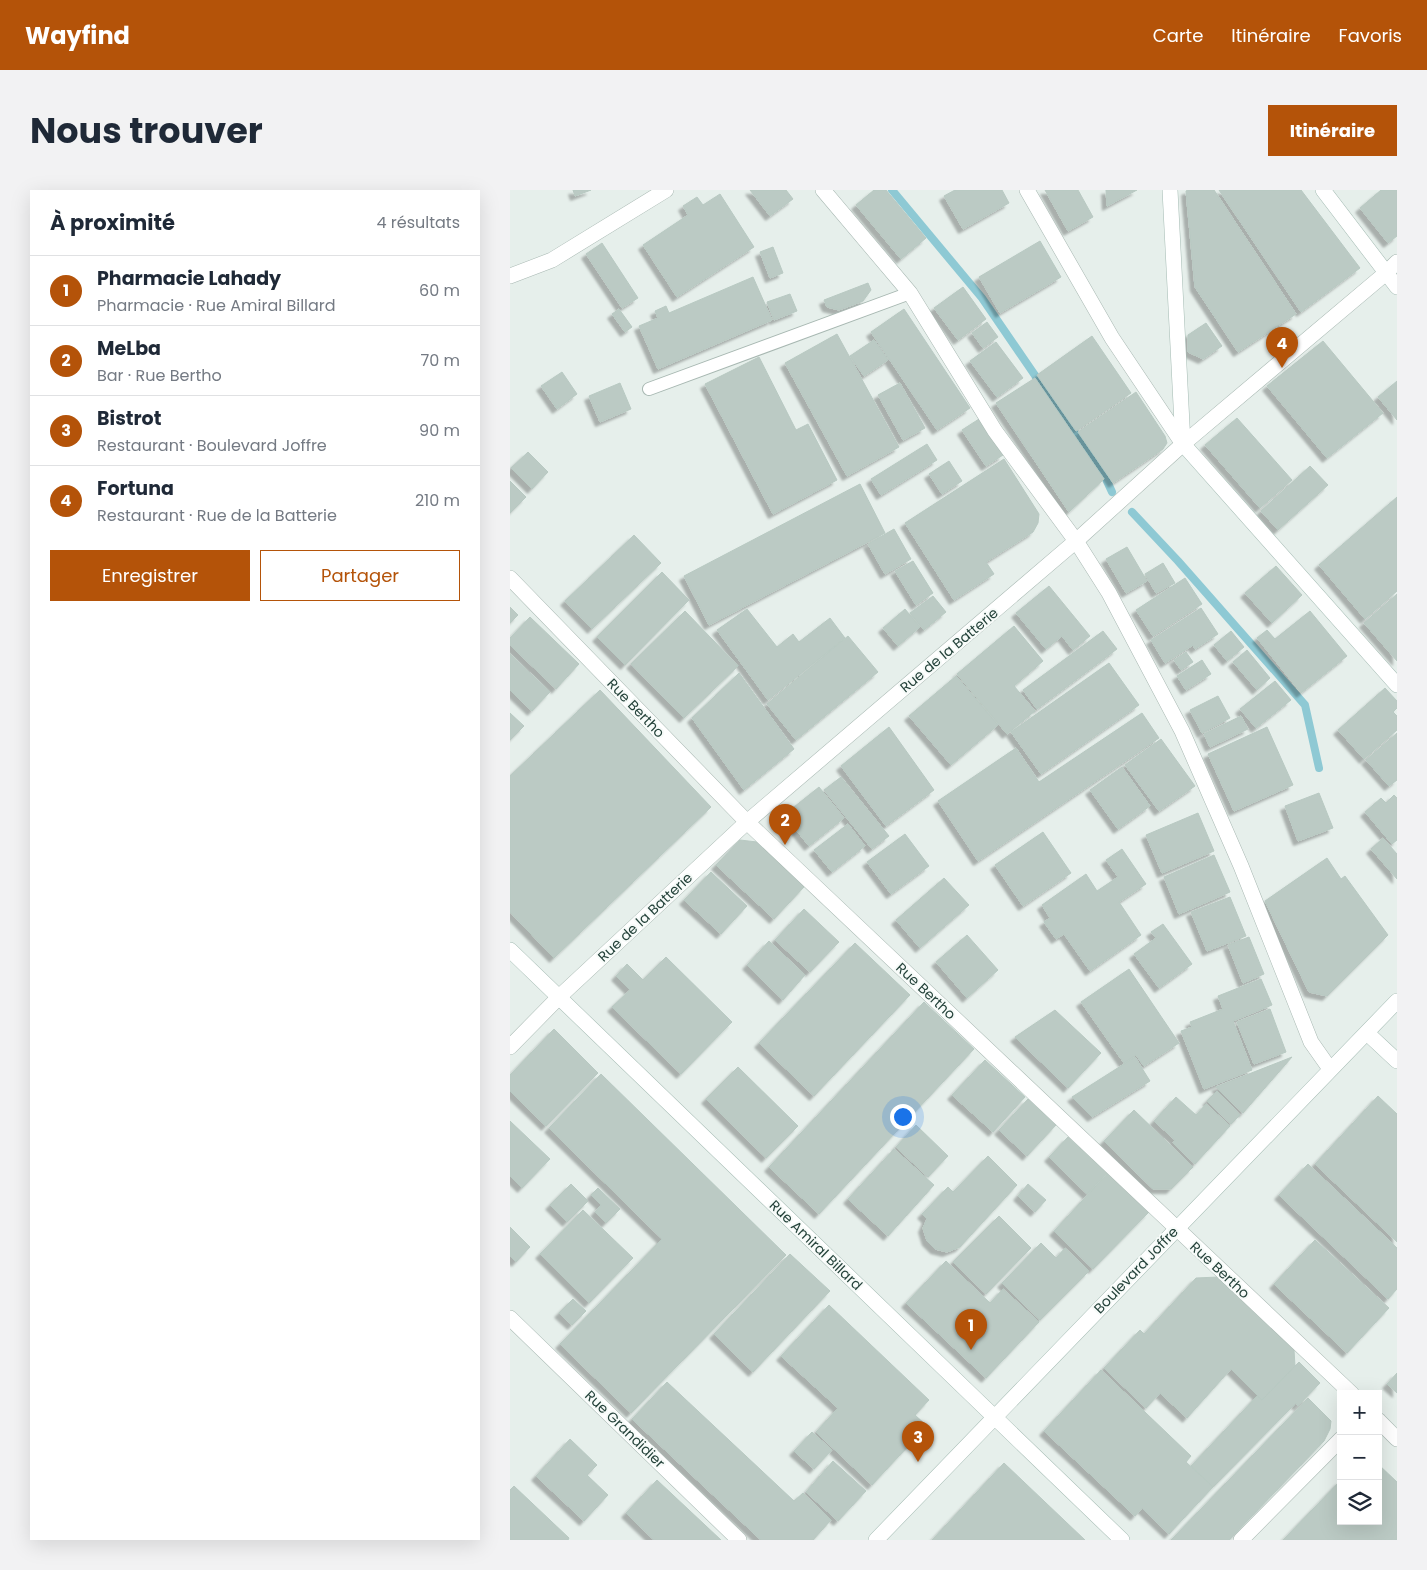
<!DOCTYPE html>
<html lang="fr">
<head>
<meta charset="utf-8">
<style>
	:root { --surface:#fff; --page:#f2f2f3; --text:#1f2937; --muted:#747a83; --line:#e0e1e3; --accent:#b45309 }
	body { margin:0; font-family:Poppins,sans-serif; background:var(--page); color:var(--text) }
	.controls { position:absolute; right:15px; bottom:15px; display:grid; overflow:hidden; border-radius:0px; box-shadow:0 5px 20px #0002 }
	.controls button { width:45px; height:45px; display:grid; place-items:center; padding:0; border:0; border-bottom:1px solid var(--line); background:var(--surface); color:var(--text); font:25px sans-serif }
	.you { position:absolute; left:392px; top:926px; width:18px; height:18px; margin:-12px; border:4px solid #fff; border-radius:50%; background:#1a73e8; box-shadow:0 0 0 8px #1a73e833 }
	.badge { display:grid; place-items:center; width:32px; height:32px; border-radius:50%; background:var(--accent); color:#fff; font-size:16px; font-weight:700 }
	.pin { position:absolute; translate:-50% -41px; filter:drop-shadow(0 1px 2px #0008) }
	.pin::after { content:''; position:absolute; top:26px; width:18px; height:15px; background:inherit; clip-path:polygon(0 0,100% 0,50% 100%) }
	.list { margin:0; padding:0; list-style:none }
	h2 { display:flex; justify-content:space-between; align-items:center; height:65px; margin:0; padding:0 20px; font-size:21px }
	h2 small { font-size:16px; font-weight:400; color:var(--muted) }
	.list li { display:grid; grid-template-columns:32px 1fr auto; gap:15px; align-items:center; box-sizing:border-box; height:70px; padding:0 20px; border-top:1px solid var(--line) }
	.list b { display:block; font-size:19px; white-space:nowrap }
	.list p { margin:0; font-size:16px; white-space:nowrap; color:var(--muted) }
	.list em { font-size:16px; font-style:normal; color:var(--muted) }
	.actions { display:flex; gap:10px; padding:15px 20px }
	.actions a { flex:1; padding:11px 0; border:1px solid var(--accent); border-radius:0px; text-align:center; font-size:18px; color:var(--accent) }
	.actions .main { background:var(--accent); color:#fff }
	.icon { flex:none; width:28px; height:28px; fill:none; stroke:currentColor; stroke-width:2; stroke-linecap:round; stroke-linejoin:round }
	.map { position:relative; flex:none; width:887px; height:1350px; overflow:hidden; border-radius:0px }
	header { display:flex; align-items:center; gap:30px; box-sizing:border-box; height:70px; padding:0 25px; background:var(--accent); color:#fff }
	header strong { font-size:24px }
	nav { display:flex; gap:28px; margin-inline-start:auto; font-size:18px }
	.intro { display:flex; align-items:center; justify-content:space-between; box-sizing:border-box; height:120px; padding:0 30px }
	h1 { margin:0; font-size:35px }
	.button { padding:12px 22px; border-radius:0px; background:var(--accent); color:#fff; font-size:18px; font-weight:700 }
	main { display:flex; gap:30px; padding:0 30px }
	aside { flex:1; background:var(--surface); border-radius:0px; box-shadow:0 5px 20px #0002 }
	.map>svg:first-child { display:block }
	.lines { fill:none; stroke-linecap:round; stroke-linejoin:round }
	.stream { stroke:#8ec9d4; stroke-width:8 }
	.building { fill:#bbcac4; stroke:#b8c9c2; filter:url(#shadow) }
	.lane-casing { stroke:#a8b8b2; stroke-width:14 }
	.street-casing { stroke:#a8b8b2; stroke-width:16 }
	.secondary-casing { stroke:#a4bbb3; stroke-width:16 }
	.lane { stroke:#fff; stroke-width:12 }
	.street { stroke:#fff; stroke-width:15 }
	.secondary { stroke:#fff; stroke-width:15 }
	.labels { text-anchor:middle; dominant-baseline:central; stroke-width:4; stroke-linejoin:round; paint-order:stroke }
	.street-label { font-size:14px; fill:#24423a; stroke:#f7fbf9 }
</style>
</head>
<body>
<header>
<strong>Wayfind</strong>
<nav><a>Carte</a><a>Itinéraire</a><a>Favoris</a></nav>
</header>
<div class="intro"><h1>Nous trouver</h1><a class="button">Itinéraire</a></div>
<main>
<aside>
<h2>À proximité<small>4 résultats</small></h2>
<ul class="list">
<li><span class="badge">1</span><div><b>Pharmacie Lahady</b><p>Pharmacie · Rue Amiral Billard</p></div><em>60 m</em></li>
<li><span class="badge">2</span><div><b>MeLba</b><p>Bar · Rue Bertho</p></div><em>70 m</em></li>
<li><span class="badge">3</span><div><b>Bistrot</b><p>Restaurant · Boulevard Joffre</p></div><em>90 m</em></li>
<li><span class="badge">4</span><div><b>Fortuna</b><p>Restaurant · Rue de la Batterie</p></div><em>210 m</em></li>
</ul>
<div class="actions"><a class="main">Enregistrer</a><a>Partager</a></div>
</aside>
<div class="map">
<svg width="887" height="1350" viewBox="0 0 887 1350">
	<defs>
		<filter id="shadow"><feDropShadow dx="-4.5" dy="4.5" stdDeviation="1" flood-color="#0004"/></filter>
	</defs>
	<rect width="100%" height="100%" fill="#e6efeb"/>
	<g class="lines">
		<g class="stream">
			<path d="M382,0L472,108L596,289L602,302"/>
			<path d="M622,322L668,371L795,515L809,578"/>
		</g>
	</g>
	<g class="building">
		<path d="M63,0H81L65,6Z"/>
		<path d="M240,0H276L283,9L260,26Z"/>
		<path d="M364,0H376L416,48L391,69L346,15Z"/>
		<path d="M445,0H492L499,13L453,39L434,6Z"/>
		<path d="M535,0H568L583,27L558,41Z"/>
		<path d="M596,0H627L597,16Z"/>
		<path d="M678,0H704L786,124L728,162L685,97L676,1Z"/>
		<path d="M709,0H791L850,78L791,122Z"/>
		<path d="M871,0H887V46L878,53L850,18Z"/>
		<path d="M210,4L244,57L167,107L133,55L178,25L173,16L187,7L193,15Z"/>
		<path d="M530,51L551,87L490,123L469,87Z"/>
		<path d="M92,53L128,108L112,118L76,64Z"/>
		<path d="M263,57L273,83L260,88L250,62Z"/>
		<path d="M243,87L262,130L148,179L129,136L148,128L145,121L156,116L159,123Z"/>
		<path d="M358,93L361,100L353,111L329,120L317,117L314,110Z"/>
		<path d="M453,97L476,129L448,150L424,118Z"/>
		<path d="M280,104L287,121L264,130L257,112Z"/>
		<path d="M109,119L122,137L115,142L102,124Z"/>
		<path d="M394,119L460,218L427,240L361,142Z"/>
		<path d="M477,132L488,147L473,158L462,143Z"/>
		<path d="M696,133L712,156L693,169L678,162V145Z"/>
		<path d="M327,144L389,257L337,286L275,173Z"/>
		<path d="M582,146L621,203L566,241L527,185Z"/>
		<path d="M364,150L378,170L354,186L340,166Z"/>
		<path d="M813,151L873,223L817,268L757,196Z"/>
		<path d="M486,152L513,188L487,207L460,171Z"/>
		<path d="M249,167L286,240L298,234L327,290L263,324L195,194Z"/>
		<path d="M52,182L67,204L47,219L31,196Z"/>
		<path d="M525,188L594,289L559,322L486,213Z"/>
		<path d="M887,191V230L868,207Z"/>
		<path d="M110,193L121,219L90,232L79,206Z"/>
		<path d="M390,193L415,238L393,250L368,205Z"/>
		<path d="M626,202L655,246L657,253L653,259L603,293L568,242Z"/>
		<path d="M727,228L782,290L750,318L695,255Z"/>
		<path d="M469,229L493,265L476,276L452,240Z"/>
		<path d="M417,254L427,270L371,305L361,289Z"/>
		<path d="M18,262L38,282L22,299L1,278Z"/>
		<path d="M494,269L529,324L528,333L523,342L476,372L484,384L444,410L395,333Z"/>
		<path d="M439,271L452,291L432,304L419,284Z"/>
		<path d="M800,276L818,295L768,340L751,321Z"/>
		<path d="M0,291L16,307L0,323Z"/>
		<path d="M350,294L375,343L199,435L174,386Z"/>
		<path d="M887,307V401L855,429L809,375Z"/>
		<path d="M384,339L401,369L375,384L358,354Z"/>
		<path d="M124,345L151,373L82,439L55,411Z"/>
		<path d="M617,357L637,391L616,403L596,369Z"/>
		<path d="M403,371L423,403L406,415L385,381Z"/>
		<path d="M653,373L665,393L646,403L635,384Z"/>
		<path d="M766,376L792,405L762,433L735,403Z"/>
		<path d="M152,382L179,410L115,475L87,447Z"/>
		<path d="M675,388L692,414L643,446L626,420Z"/>
		<path d="M539,396L580,446L563,460L552,446L536,459L506,423Z"/>
		<path d="M887,404V471L854,433Z"/>
		<path d="M423,406L436,422L414,440L400,423Z"/>
		<path d="M0,417L8,425L0,433Z"/>
		<path d="M691,418L708,444L685,459L683,455L655,473L641,450Z"/>
		<path d="M237,419L267,457L283,444L289,452L320,428L335,448L258,510L207,440Z"/>
		<path d="M395,419L410,437L388,456L373,438Z"/>
		<path d="M175,421L228,476L174,528L121,474Z"/>
		<path d="M800,421L837,466L791,503L747,448L757,440L765,449Z"/>
		<path d="M20,427L69,474L46,499L0,455V448Z"/>
		<path d="M504,436L533,471L504,496L525,521L497,544L447,484Z"/>
		<path d="M593,441L607,459L527,519L513,500Z"/>
		<path d="M721,441L734,457L717,471L704,455Z"/>
		<path d="M338,446L368,482L286,550L257,514Z"/>
		<path d="M737,460L760,488L747,500L723,472Z"/>
		<path d="M676,462L683,472L671,480L664,470Z"/>
		<path d="M0,464L40,502L22,521L0,500Z"/>
		<path d="M692,470L701,484L676,500L667,486Z"/>
		<path d="M599,473L629,515L531,584L501,542Z"/>
		<path d="M229,483L284,559L234,600L182,528Z"/>
		<path d="M446,486L488,535L441,575L399,526Z"/>
		<path d="M765,491L781,510L746,538L730,519Z"/>
		<path d="M875,498L887,511V518L883,522L887,526V540L854,569L828,540Z"/>
		<path d="M90,500L201,617L44,768L0,722V586Z"/>
		<path d="M708,506L720,528L692,543L680,520Z"/>
		<path d="M0,523L14,536L0,550Z"/>
		<path d="M632,523L649,548L468,671L428,611L506,558L529,592Z"/>
		<path d="M731,526L738,539L700,557L694,544Z"/>
		<path d="M379,537L424,600L376,636L331,576Z"/>
		<path d="M757,537L783,595L724,621L698,564Z"/>
		<path d="M887,543V590L879,596L856,570Z"/>
		<path d="M651,549L685,596L649,621L615,575Z"/>
		<path d="M612,577L640,616L608,639L580,600Z"/>
		<path d="M331,587L379,646L362,659L314,600Z"/>
		<path d="M309,597L334,628L299,656L274,625Z"/>
		<path d="M809,603L823,638L788,651L775,616Z"/>
		<path d="M884,605L887,608V650L882,654L855,622L871,608L876,613Z"/>
		<path d="M688,623L704,661L652,683L636,645Z"/>
		<path d="M338,634L355,656L322,682L304,660Z"/>
		<path d="M533,642L561,683L513,716L485,675Z"/>
		<path d="M395,644L419,676L381,704L357,672Z"/>
		<path d="M873,648L887,664V689L861,659Z"/>
		<path d="M230,650L247,652L294,697L264,729L206,675Z"/>
		<path d="M612,659L636,694L609,712L631,745L580,781L554,744L546,749L534,732L540,728L532,715L576,684L587,701L608,687L596,670Z"/>
		<path d="M704,665L720,702L669,724L654,687Z"/>
		<path d="M817,668L831,689L835,686L878,745L817,806L799,802L755,711Z"/>
		<path d="M201,682L237,716L211,744L174,710Z"/>
		<path d="M434,688L459,715L410,758L386,730Z"/>
		<path d="M720,707L736,746L697,761L681,722Z"/>
		<path d="M294,719L329,752L300,782L265,750Z"/>
		<path d="M653,734L682,774L649,798L624,764L646,748L641,742Z"/>
		<path d="M457,745L488,780L457,808L426,772Z"/>
		<path d="M739,747L754,784L733,793L718,755Z"/>
		<path d="M259,751L295,785L273,810L237,775Z"/>
		<path d="M345,753L400,805L304,906L249,853Z"/>
		<path d="M156,767L222,832L171,884L102,817L120,800L106,786L117,774L133,790Z"/>
		<path d="M619,779L669,853L634,876L626,865L614,873L571,812Z"/>
		<path d="M751,789L762,815L723,831L742,880L694,899L671,841L682,837L680,832L713,819L708,806Z"/>
		<path d="M414,812L464,859L309,1024L259,977Z"/>
		<path d="M760,819L776,862L744,874L727,832Z"/>
		<path d="M545,820L591,863L558,898L505,847Z"/>
		<path d="M44,839L88,883L36,936L0,901V885Z"/>
		<path d="M625,867L640,891L582,927L562,907Z"/>
		<path d="M782,867L733,923L706,897Z"/>
		<path d="M475,870L515,907L483,942L442,905Z"/>
		<path d="M228,877L288,936L256,968L196,909Z"/>
		<path d="M91,884L276,1065L121,1223L50,1154L152,1049L39,938Z"/>
		<path d="M707,901L730,925L721,934L697,911Z"/>
		<path d="M868,906L887,924V1052L805,974Z"/>
		<path d="M666,907L686,925L696,914L720,936L685,974L663,953L665,950L644,931Z"/>
		<path d="M518,909L546,935L517,966L489,940Z"/>
		<path d="M624,920L683,977L661,999H643L594,951Z"/>
		<path d="M0,931L40,969L12,998L0,986Z"/>
		<path d="M406,935L438,966L418,987L386,957Z"/>
		<path d="M558,947L597,983L577,1004L539,967Z"/>
		<path d="M384,959L424,995L378,1046L338,1009Z"/>
		<path d="M478,966L507,995L450,1057L437,1062L425,1059L417,1051L413,1038L417,1029L412,1024L438,997L443,1002Z"/>
		<path d="M798,974L887,1058V1099L878,1109L769,1005Z"/>
		<path d="M598,983L639,1022L583,1079L544,1041Z"/>
		<path d="M61,994L78,1011L57,1032L40,1015Z"/>
		<path d="M518,994L536,1010L525,1022L508,1006Z"/>
		<path d="M88,998L110,1019L96,1033L85,1022L91,1015L81,1005Z"/>
		<path d="M73,1020L123,1068L79,1113L30,1064Z"/>
		<path d="M489,1026L521,1058L476,1104L443,1072Z"/>
		<path d="M0,1037L20,1057L6,1072L0,1066Z"/>
		<path d="M805,1050L879,1118L837,1163L764,1094Z"/>
		<path d="M531,1053L546,1068L555,1058L579,1081L530,1130L492,1093Z"/>
		<path d="M280,1064L320,1101L243,1182L204,1144Z"/>
		<path d="M436,1071L480,1113L493,1099L529,1132L476,1188L396,1113Z"/>
		<path d="M708,1087L784,1160L785,1176L752,1210L721,1179L677,1228L650,1203L636,1218L594,1178L630,1140L634,1144L686,1088Z"/>
		<path d="M63,1109L76,1121L62,1135L49,1123Z"/>
		<path d="M319,1115L419,1210L405,1225L417,1236L362,1295L306,1242L328,1218L271,1166Z"/>
		<path d="M789,1172L810,1193L788,1216L786,1213L703,1297L681,1276L747,1206L752,1210Z"/>
		<path d="M591,1180L681,1266L676,1272L703,1297L659,1344L632,1318L625,1326L534,1241Z"/>
		<path d="M887,1183V1203L877,1194Z"/>
		<path d="M157,1192L284,1311L293,1303L321,1330L303,1350H251L122,1229Z"/>
		<path d="M798,1208L821,1231L820,1239L814,1251L719,1350H661Z"/>
		<path d="M302,1242L322,1260L304,1279L284,1261Z"/>
		<path d="M60,1249L87,1275L77,1285L98,1305L74,1331L26,1286Z"/>
		<path d="M323,1271L356,1301L328,1331L296,1302Z"/>
		<path d="M494,1273L575,1350H422Z"/>
		<path d="M868,1274L887,1292V1350H773L831,1290V1331H868Z"/>
		<path d="M147,1290L211,1350H144L116,1323Z"/>
		<path d="M4,1296L59,1348L58,1350H0V1300Z"/>
	</g>
	<g class="lines">
		<defs>
			<path id="lane" d="M139,199L400,103"/>
			<g id="street">
				<path d="M313,0L400,103L485,241L566,351L599,403L672,541L731,676L801,852L820,879"/>
				<path d="M517,0L602,148L673,254"/>
				<path d="M0,86L42,70L156,0"/>
				<path d="M0,388L237,632L842,1204"/>
				<path d="M0,857L49,807L237,632L566,351L673,254L876,83L887,72"/>
				<path d="M0,1128L229,1350"/>
				<path d="M868,1230L887,1249"/>
				<path d="M731,1350L831,1249"/>
			</g>
			<g id="secondary">
				<path d="M660,0L673,254L887,495"/>
				<path d="M813,0L887,97"/>
				<path d="M0,760L612,1350"/>
				<path d="M857,843L887,871"/>
				<path d="M366,1350L887,811"/>
			</g>
		</defs>
		<use href="#lane" class="lane-casing"/>
		<use href="#street" class="street-casing"/>
		<use href="#secondary" class="secondary-casing"/>
		<use href="#lane" class="lane"/>
		<use href="#street" class="street"/>
		<use href="#secondary" class="secondary"/>
	</g>
	<g class="labels">
		<g class="street-label">
			<text transform="translate(439 460) rotate(-40)">Rue de la Batterie</text>
			<text transform="translate(126 518) rotate(46)">Rue Bertho</text>
			<text transform="translate(135 727) rotate(-43)">Rue de la Batterie</text>
			<text transform="translate(416 801) rotate(43)">Rue Bertho</text>
			<text transform="translate(306 1055) rotate(44)">Rue Amiral Billard</text>
			<text transform="translate(626 1080) rotate(-46)">Boulevard Joffre</text>
			<text transform="translate(710 1080) rotate(43)">Rue Bertho</text>
			<text transform="translate(115 1239) rotate(44)">Rue Grandidier</text>
		</g>
	</g>
</svg>
<div class="controls">
<button>+</button>
<button>−</button>
<button><svg class="icon" aria-label="layers" viewBox="0 0 24 24"><path d="M12 4l9 5-9 5-9-5zM3 14l9 5 9-5"/></svg></button>
</div>
<div class="you"></div>
<div class="pin badge" style="left:461px;top:1160px">1</div>
<div class="pin badge" style="left:275px;top:655px">2</div>
<div class="pin badge" style="left:408px;top:1272px">3</div>
<div class="pin badge" style="left:772px;top:178px">4</div>
</div>
</main>
</body>
</html>
